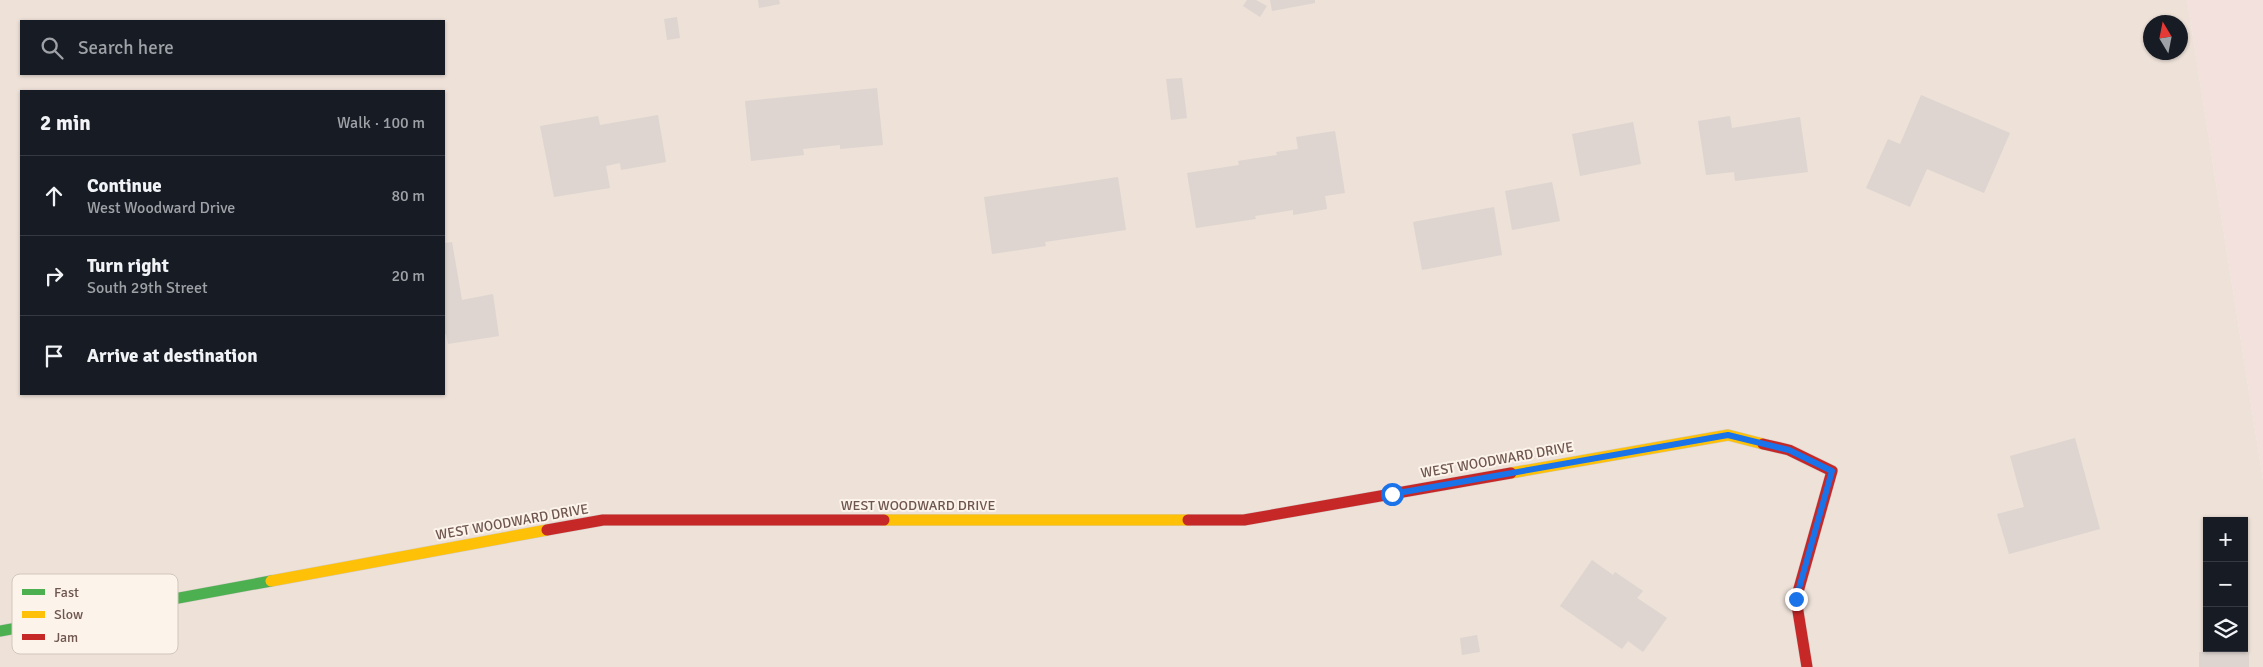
<!DOCTYPE html>
<html lang="en">
<head>
<meta charset="utf-8">
<style>
	:root { --surface:#171b24; --page:#20242c; --text:#f1f3f6; --muted:#9ea1a6; --line:#363941 }
	body { margin:0; font-family:Signika,sans-serif; background:var(--page); color:var(--text) }
	.controls { position:absolute; right:15px; bottom:15px; display:grid; overflow:hidden; border-radius:0px; box-shadow:0 1px 4px #0004 }
	.controls button { width:45px; height:45px; display:grid; place-items:center; padding:0; border:0; border-bottom:1px solid var(--line); background:var(--surface); color:var(--text); font:25px sans-serif }
	.compass { position:absolute; left:2143px; top:15px; width:45px; height:45px; border-radius:50%; background:var(--surface); box-shadow:0 1px 4px #0004; rotate:350deg }
	.stop { position:absolute; width:15px; height:15px; margin:-11px; border:4px solid #1a73e8; border-radius:50%; background:#fff }
	.stop.end { background:#1a73e8; border-color:#fff; box-shadow:0 1px 5px #0008 }
	.list { margin:0; padding:0; list-style:none }
	h2 { display:flex; justify-content:space-between; align-items:center; height:65px; margin:0; padding:0 20px; font-size:21px }
	h2 small { font-size:16px; font-weight:400; color:var(--muted) }
	.list li { display:grid; grid-template-columns:32px 1fr auto; gap:15px; align-items:center; box-sizing:border-box; height:80px; padding:0 20px; border-top:1px solid var(--line) }
	.list b { display:block; font-size:19px; white-space:nowrap }
	.list p { margin:0; font-size:16px; white-space:nowrap; color:var(--muted) }
	.list em { font-size:16px; font-style:normal; color:var(--muted) }
	.icon { flex:none; width:28px; height:28px; fill:none; stroke:currentColor; stroke-width:2; stroke-linecap:round; stroke-linejoin:round }
	.map { position:relative; flex:none; width:2263px; height:667px; overflow:hidden }
	.search { position:absolute; background:var(--surface); box-shadow:0 1px 4px #0004; left:20px; top:20px; width:425px; height:55px; display:flex; align-items:center; gap:12px; box-sizing:border-box; padding:0 18px; border-radius:0px; color:var(--muted); font-size:19px }
	.panel { position:absolute; background:var(--surface); box-shadow:0 1px 4px #0004; left:20px; top:90px; width:425px; height:305px; border-radius:0px }
	.map>svg:first-child { display:block }
	.residential { fill:#ede1d8; fill-rule:evenodd }
	.commercial { fill:#f2e1dc }
	.building { fill:#ded5d0 }
	.lines { fill:none; stroke-linecap:round; stroke-linejoin:round }
	.fast-casing { stroke:#d4ccc6; stroke-width:12 }
	.slow-casing { stroke:#d4ccc6; stroke-width:12 }
	.jam-casing { stroke:#d4ccc6; stroke-width:12 }
	.fast { stroke:#4caf50; stroke-width:11 }
	.slow { stroke:#ffc107; stroke-width:11 }
	.jam { stroke:#c62828; stroke-width:11 }
	.route { stroke:#1a73e8; stroke-width:6 }
	.labels { text-anchor:middle; dominant-baseline:central; stroke-width:4; stroke-linejoin:round; paint-order:stroke }
	.street-label { font-size:14px; fill:#6f564e; stroke:#fcf4eb }
	.key { fill:#fcf4eb; stroke:#d2c5bc; stroke-width:1 }
	.key-label { font-size:14px; fill:#6f564e }
</style>
</head>
<body>
<div class="map">
<svg width="2263" height="667" viewBox="0 0 2263 667">
	<rect width="100%" height="100%" fill="#f5efea"/>
	<path class="residential" d="M0,0H2187L2263,480V667H0ZM21,21H444V74H21ZM2150,22H2180V52H2150ZM21,91H444V394H21ZM2207,521H2244V648H2207Z"/>
	<path class="commercial" d="M2187,0H2263V480Z"/>
	<g class="building">
		<path d="M758,0H779L780,4L759,8Z"/>
		<path d="M1247,0H1256L1267,6L1260,17L1243,6Z"/>
		<path d="M1270,0H1315V3L1272,11Z"/>
		<path d="M677,17L680,38L667,40L664,19Z"/>
		<path d="M1182,78L1187,118L1171,120L1166,79Z"/>
		<path d="M877,88L883,145L840,149V145L803,149L804,155L751,161L745,101Z"/>
		<path d="M1921,95L2010,133L1984,193L1927,169L1910,207L1866,188L1888,139L1900,144Z"/>
		<path d="M658,115L666,162L621,170L620,163L606,166L610,188L554,197L540,126L598,116L600,125Z"/>
		<path d="M1730,116L1732,128L1800,117L1808,172L1735,181L1734,172L1706,175L1698,121Z"/>
		<path d="M1633,122L1641,164L1580,176L1572,134Z"/>
		<path d="M1335,131L1345,193L1325,196L1327,209L1293,215V210L1255,216L1256,219L1196,228L1187,173L1239,165L1238,161L1277,155L1276,152L1298,149L1296,137Z"/>
		<path d="M1118,177L1126,230L1045,242L1046,246L992,254L984,197Z"/>
		<path d="M1552,182L1560,221L1512,230L1505,191Z"/>
		<path d="M1494,207L1502,255L1422,270L1413,222Z"/>
		<path d="M452,242L462,300L493,294L499,336L448,344L446,334L444,335V243Z"/>
		<path d="M2075,438L2100,529L2009,554L1997,514L2024,507L2010,456Z"/>
		<path d="M1592,560L1613,575L1615,572L1643,591L1637,598L1667,618L1643,652L1628,641L1622,649L1560,606Z"/>
		<path d="M1477,635L1480,652L1462,655L1460,638Z"/>
		<rect x="2199" y="652" width="50" height="15"/>
	</g>
	<g class="lines">
		<defs>
			<path id="fast" d="M0,631L271,581"/>
			<g id="slow">
				<path d="M1511,473L1728,435L1763,444"/>
				<path d="M884,520H1188"/>
				<path d="M271,581L547,530"/>
			</g>
			<g id="jam">
				<path d="M1763,444L1789,450L1832,471L1796,599L1807,667"/>
				<path d="M1188,520H1244L1511,473"/>
				<path d="M547,530L603,520H884"/>
			</g>
		</defs>
		<use href="#fast" class="fast-casing"/>
		<use href="#slow" class="slow-casing"/>
		<use href="#jam" class="jam-casing"/>
		<use href="#fast" class="fast"/>
		<use href="#slow" class="slow"/>
		<use href="#jam" class="jam"/>
	</g>
	<g class="lines">
		<path class="route" d="M1392,494L1728,435L1789,450L1832,471L1796,599"/>
	</g>
	<g class="labels">
		<g class="street-label">
			<text transform="translate(1497 460) rotate(-10)">WEST WOODWARD DRIVE</text>
			<text x="918" y="505">WEST WOODWARD DRIVE</text>
			<text transform="translate(512 522) rotate(-10)">WEST WOODWARD DRIVE</text>
		</g>
	</g>
	<rect x="12" y="574" width="166" height="80" rx="8" class="key"/>
	<rect x="22" y="589" width="23" height="6" fill="#4caf50"/>
	<rect x="22" y="611" width="23" height="7" fill="#ffc107"/>
	<rect x="22" y="634" width="23" height="6" fill="#c62828"/>
	<g class="key-label">
		<text x="54" y="597">Fast</text>
		<text x="54" y="619">Slow</text>
		<text x="54" y="642">Jam</text>
	</g>
</svg>
<div class="controls">
<button>+</button>
<button>−</button>
<button><svg class="icon" aria-label="layers" viewBox="0 0 24 24"><path d="M12 4l9 5-9 5-9-5zM3 14l9 5 9-5"/></svg></button>
</div>
<svg class="compass" viewBox="-18 -18 36 36"><path d="M0-13l5 13h-10z" fill="#e53935"/><path d="M0 13l5-13h-10z" fill="#9ea1a6"/></svg>
<div class="stop" style="left:1392px;top:494px"></div>
<div class="stop end" style="left:1796px;top:599px"></div>
<div class="search"><svg class="icon" aria-label="search" viewBox="0 0 24 24"><circle cx="10" cy="10" r="6"/><path d="M15 15l6 6"/></svg>Search here</div>
<section class="panel">
<h2>2 min<small>Walk · 100 m</small></h2>
<ul class="list">
<li><svg class="icon" aria-label="ahead" viewBox="0 0 24 24"><path d="M12 20V5M6 11l6-6 6 6"/></svg><div><b>Continue</b><p>West Woodward Drive</p></div><em>80 m</em></li>
<li><svg class="icon" aria-label="right" viewBox="0 0 24 24"><path d="M7 20v-9h11M14 6l5 5-5 5"/></svg><div><b>Turn right</b><p>South 29th Street</p></div><em>20 m</em></li>
<li><svg class="icon" aria-label="arrive" viewBox="0 0 24 24"><path d="M6 21V4h12l-3 4 3 4H6"/></svg><div><b>Arrive at destination</b></div></li>
</ul>
</section>
</div>
</body>
</html>
